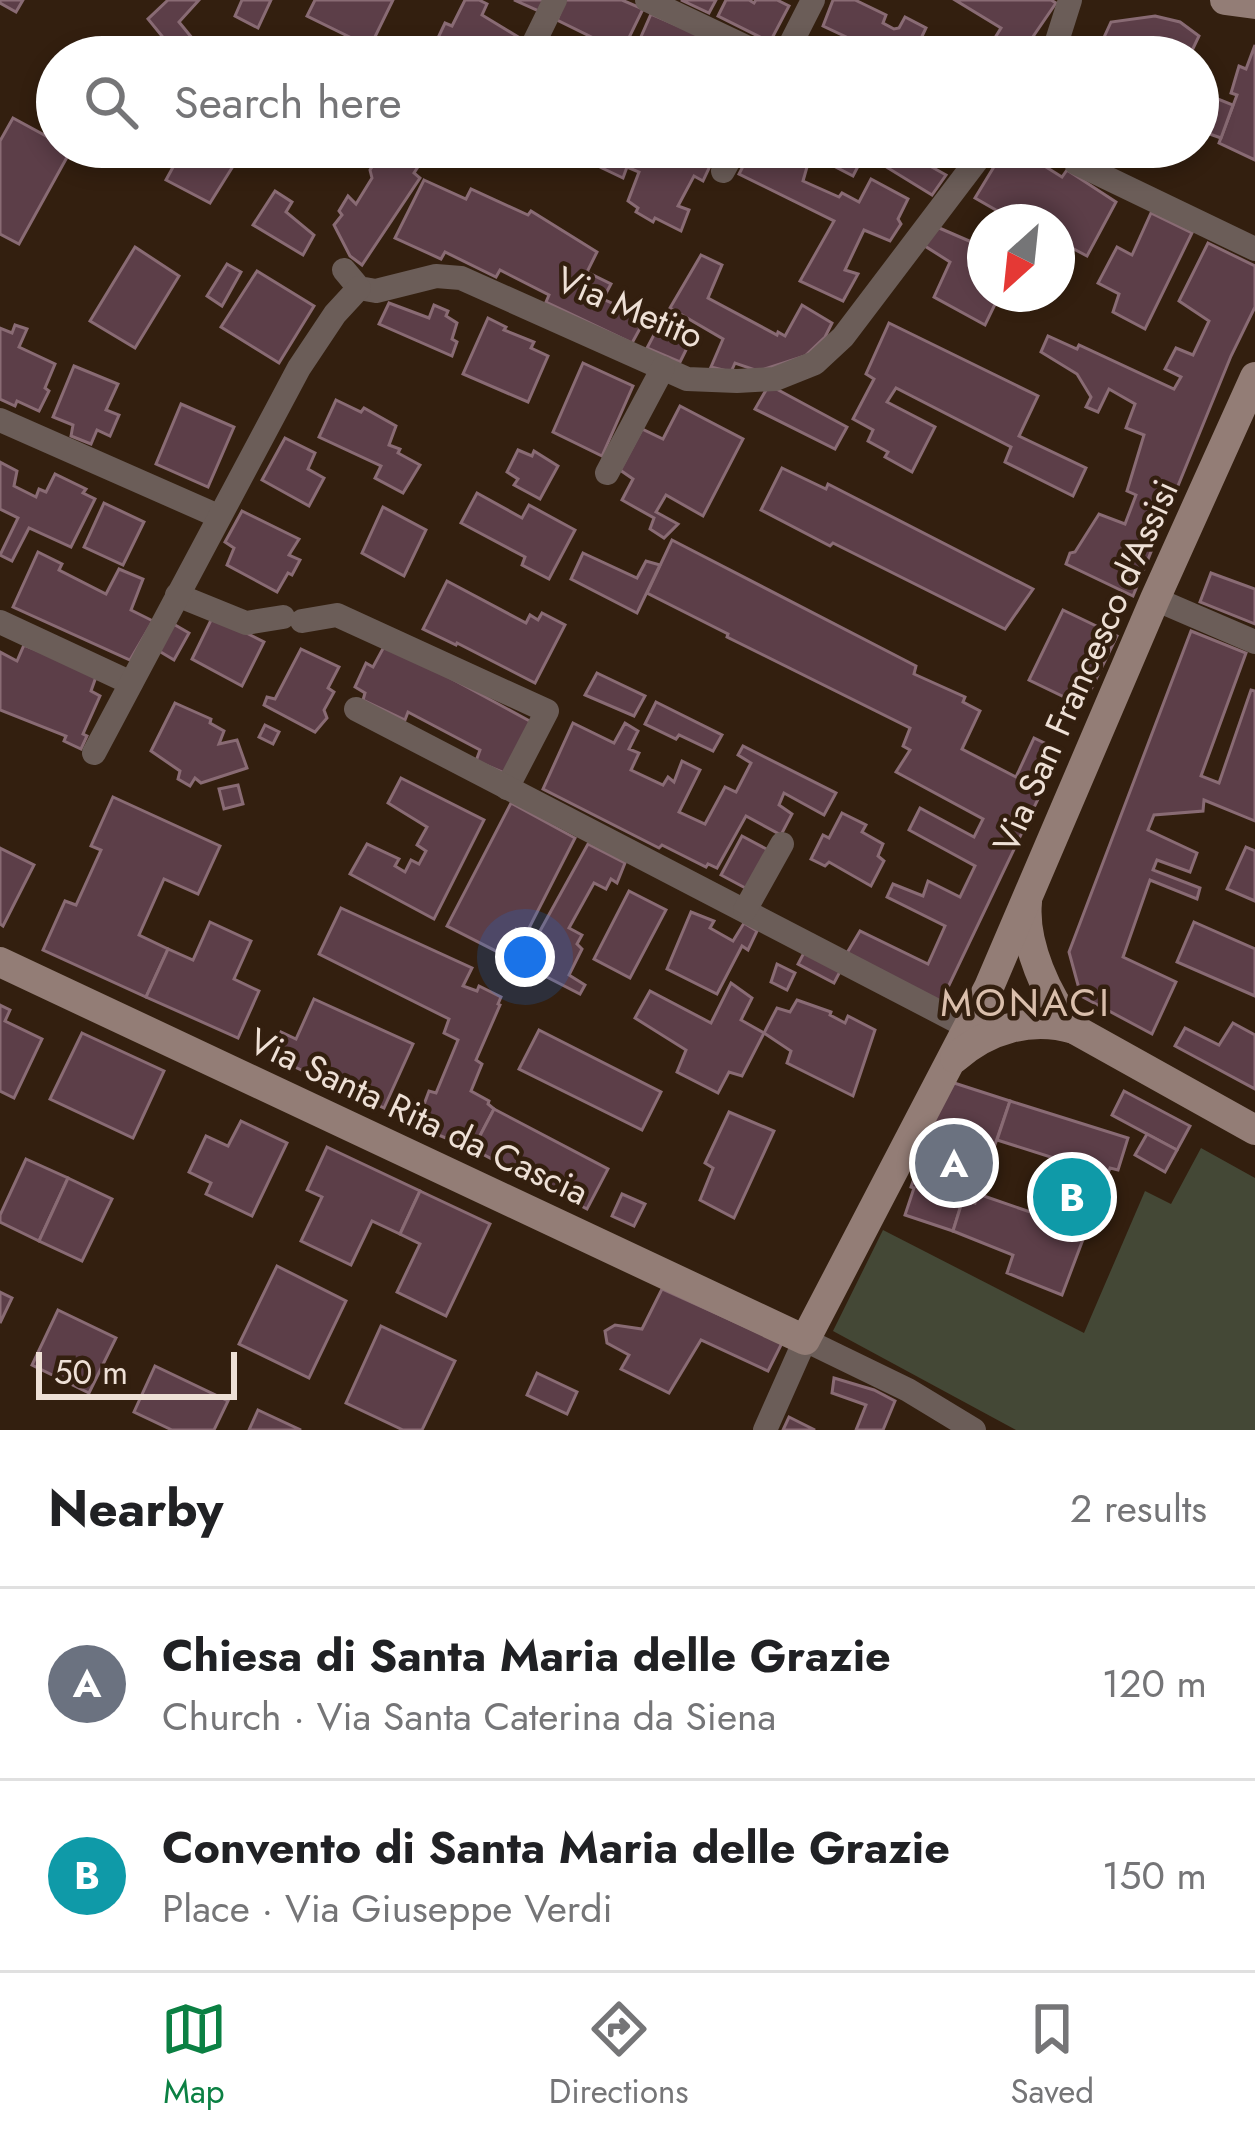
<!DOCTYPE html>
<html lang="en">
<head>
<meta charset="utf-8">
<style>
	:root { --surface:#fff; --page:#f2f2f2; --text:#202124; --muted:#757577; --line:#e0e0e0; --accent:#0b8043 }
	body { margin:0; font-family:Jost,sans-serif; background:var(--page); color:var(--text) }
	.compass { position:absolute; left:967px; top:204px; width:108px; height:108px; border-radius:50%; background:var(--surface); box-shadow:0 6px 18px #0003; rotate:207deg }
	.scale { position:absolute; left:36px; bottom:30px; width:201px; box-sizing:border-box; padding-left:12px; border:6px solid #eee0d6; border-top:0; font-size:33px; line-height:42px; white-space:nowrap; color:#eee0d6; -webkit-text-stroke:9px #331f0f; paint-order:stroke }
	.you { position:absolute; left:525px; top:957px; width:42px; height:42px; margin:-30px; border:9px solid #fff; border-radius:50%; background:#1a73e8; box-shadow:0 0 0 18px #1a73e833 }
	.badge { display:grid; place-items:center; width:78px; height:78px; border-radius:50%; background:var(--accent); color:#fff; font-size:39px; font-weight:700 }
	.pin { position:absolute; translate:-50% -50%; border:6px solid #fff; box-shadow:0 3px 12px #0006 }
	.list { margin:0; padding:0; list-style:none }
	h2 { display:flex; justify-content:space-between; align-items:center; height:156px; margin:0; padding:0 48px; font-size:51px }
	h2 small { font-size:39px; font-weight:400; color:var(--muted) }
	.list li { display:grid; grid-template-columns:78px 1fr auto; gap:36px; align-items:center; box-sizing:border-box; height:192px; padding:0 48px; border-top:3px solid var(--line) }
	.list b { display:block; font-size:45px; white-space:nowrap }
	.list p { margin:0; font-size:39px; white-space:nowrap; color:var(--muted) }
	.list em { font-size:39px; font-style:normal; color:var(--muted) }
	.icon { flex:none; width:66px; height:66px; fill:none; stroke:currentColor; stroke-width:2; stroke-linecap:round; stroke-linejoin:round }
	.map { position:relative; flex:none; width:1255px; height:1430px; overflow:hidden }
	.search { position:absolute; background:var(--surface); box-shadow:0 6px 18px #0003; left:36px; right:36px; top:36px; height:132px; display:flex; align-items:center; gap:30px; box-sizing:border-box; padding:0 42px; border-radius:66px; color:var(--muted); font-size:45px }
	.sheet { height:540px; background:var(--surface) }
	nav { display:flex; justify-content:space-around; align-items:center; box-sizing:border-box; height:168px; border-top:3px solid var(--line); background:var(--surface); font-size:33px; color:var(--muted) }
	nav a { display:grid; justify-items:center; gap:6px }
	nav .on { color:var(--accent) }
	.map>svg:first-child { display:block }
	.green { fill:#444836 }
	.building { fill:#5c3e48; stroke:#896b74; stroke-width:3 }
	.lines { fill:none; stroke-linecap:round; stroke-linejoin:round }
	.street { stroke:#6b5d58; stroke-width:24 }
	.secondary { stroke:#937d76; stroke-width:30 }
	.labels { text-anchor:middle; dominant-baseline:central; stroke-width:9; stroke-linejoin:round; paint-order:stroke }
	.street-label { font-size:36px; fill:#eee0d6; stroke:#331f0f }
	.neighbourhood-label { font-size:39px; letter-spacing:3px; fill:#dabfac; stroke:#331f0f }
</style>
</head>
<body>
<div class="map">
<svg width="1255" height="1430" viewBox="0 0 1255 1430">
	<rect width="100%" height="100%" fill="#331f0f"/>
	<path class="green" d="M1201,1148L1255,1178V1430H1016L833,1331L883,1230L1084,1333L1145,1191L1171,1204Z"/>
	<g class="building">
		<path d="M0,0H23L16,12L0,3Z"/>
		<path d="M168,0H199L179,22L197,44L185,57H179L148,19Z"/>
		<path d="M242,0H271L258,28L235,16Z"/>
		<path d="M315,0H393L370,47L307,16Z"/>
		<path d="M465,0H479L487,4L482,15L525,41L517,57H429L445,23L452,26Z"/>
		<path d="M514,0H546L539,11Z"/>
		<path d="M565,0H622L643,9L622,52L557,20Z"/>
		<path d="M681,0H716L709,13Z"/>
		<path d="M726,0H749L754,3L756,0H777L789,6L770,42L718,16Z"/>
		<path d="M833,0H855L886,15L883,23L894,29L899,28L905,17L926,28L916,49L930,57H889L823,26Z"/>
		<path d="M955,0H1051L1056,3L1019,57H983L1001,28Z"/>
		<path d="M651,14L751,57H636L633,55Z"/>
		<path d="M1155,16L1180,22L1199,36L1189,57H1095L1111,22Z"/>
		<path d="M548,43L578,57H541Z"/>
		<path d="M197,44L211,57H185Z"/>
		<path d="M808,45L832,57H803Z"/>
		<path d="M1255,45V160L1219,143L1237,95L1231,93L1239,66L1246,69Z"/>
		<path d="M1198,91L1233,105L1221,138L1198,130Z"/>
		<path d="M13,118L57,142V147L71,150L19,244L0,234V141Z"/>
		<path d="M184,147H245L210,203L166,180Z"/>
		<path d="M386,147H431L414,173L420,178L362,265L350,256L334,225L342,215L339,211L348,196L356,204L372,178L370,170Z"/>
		<path d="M558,147H719L703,181L694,176L678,206L689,210L681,231L655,218L653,222L636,212L638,208L628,201L639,172L627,167L623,178Z"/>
		<path d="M844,147L867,149L853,176L834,166Z"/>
		<path d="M874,147H908L905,152L946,175L932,195L870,157Z"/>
		<path d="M1006,147L1030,157L1062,177L1067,170L1116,202L1087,256L1057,240V222H994L1001,213L975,198Z"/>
		<path d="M751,151L776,163L781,154L807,167L803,181L839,197L842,193L859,202L871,179L908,199L898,219L901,224L890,241L864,230L845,270L858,274L843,301L800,281L834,221L739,174Z"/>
		<path d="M424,180L466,199L471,189L528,215L531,211L597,252L587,272L611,284L603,299L638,315L643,323L632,343L546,302L549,295L500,270L496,277L445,252L441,259L395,238Z"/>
		<path d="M275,191L292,202L286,212L314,235L303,255L253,225Z"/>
		<path d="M1151,213L1192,233L1145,329L1113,312L1119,294L1098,283L1117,247L1132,255Z"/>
		<path d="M930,224L983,247L985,243V294H1000L985,325L934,297L950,262L917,241Z"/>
		<path d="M1208,243L1255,266V307L1231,356L1133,596L1066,564L1070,553L1075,552L1099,514L1125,524L1136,495L1127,491L1144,435L1126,428L1135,404L1109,389L1098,412L1086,407L1091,397L1077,374L1041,352L1048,336L1077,349L1079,345L1174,389L1181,377L1165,369L1176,348L1193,355L1209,321L1179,301Z"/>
		<path d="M135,247L179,276L135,348L90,321Z"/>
		<path d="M701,255L722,265L708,298L777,335L778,332L785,336L802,305L832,323L825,337L805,356L758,371L735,363L731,372L711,367L723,339L670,308Z"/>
		<path d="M227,264L241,272L222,306L207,296Z"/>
		<path d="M257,271L314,306L279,363L221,327Z"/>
		<path d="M389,303L429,318L434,305L448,311L446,316L457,323L452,339L457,342L452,356L379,324Z"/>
		<path d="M666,312L681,323L676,332L690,342L680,362L647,348Z"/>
		<path d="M488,318L506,327L504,330L534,342L531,348L548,356L528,402L463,374Z"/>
		<path d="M889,323L1038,396L1019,436L1086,468L1073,496L1005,462L1011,447L896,388L887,402L935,427L912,472L885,457L888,452L868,441L873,430L853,419L874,379L866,374Z"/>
		<path d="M15,325L27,329L19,347L55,364L45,388L49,391L39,411L17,401L15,406L0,399V328L12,333Z"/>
		<path d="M583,363L633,386L602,456L553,432Z"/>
		<path d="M74,366L118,384L106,410L119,415L110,436L97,430L91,444L71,436L73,425L53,417Z"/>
		<path d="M769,385L847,427L835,449L755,409Z"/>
		<path d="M336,400L361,412L364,408L396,426L389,445L400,449L398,453L420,465L403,493L375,478L381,466L319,437Z"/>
		<path d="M181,404L234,427L208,487L156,464Z"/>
		<path d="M680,406L743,439L703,516L666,495L656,512L678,524L664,538L650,529L654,518L622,500L633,479L620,470L642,429L663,439Z"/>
		<path d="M285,438L315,453L308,469L324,478L309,506L262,480Z"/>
		<path d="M518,450L532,456L534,451L558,466L540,499L514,485L518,479L507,472Z"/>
		<path d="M0,462L17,471L14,486L36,497L39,489L46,492L55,474L86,489L83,493L95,499L71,547L29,528L12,561L0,555L18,518L0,509Z"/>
		<path d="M782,468L826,489L828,484L1033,589L1005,629L833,543L830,546L761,510Z"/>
		<path d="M477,493L522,518L529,505L575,530L549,579L522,565L525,557L461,523Z"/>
		<path d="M104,503L144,522L123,565L84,547Z"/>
		<path d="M383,507L426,530L404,576L362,553Z"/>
		<path d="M242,511L299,539L289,555L300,560L292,575L288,573L277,592L227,565L234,548L225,542Z"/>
		<path d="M672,540L916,666L914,674L965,697L963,702L980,711L962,749L1016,777L1034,738L1061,751L941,1002L847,953L860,931L928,964L945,926L887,897L893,884L923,896L928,881L960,897L975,866L909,830L920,808L974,837L983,819L896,772L910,750L903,746L910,728L727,637L728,634L647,593Z"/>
		<path d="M38,552L62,564L59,570L106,594L119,569L143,579L131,610L153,621L130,660L13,607Z"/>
		<path d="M583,553L637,578L646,561L660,565L637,613L571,579Z"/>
		<path d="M1211,573L1255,589V624L1200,602Z"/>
		<path d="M447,581L526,623L530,615L538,620L542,613L565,625L535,683L457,643L456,645L423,629Z"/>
		<path d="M1063,610L1117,636L1083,706L1029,680Z"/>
		<path d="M213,616L264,642L242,686L192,659Z"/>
		<path d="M170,622L189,633L174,660L154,648Z"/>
		<path d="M1191,631L1246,653L1201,776L1219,783L1251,690L1255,691V821L1204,800L1203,811L1154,815L1148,830L1197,853L1190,872L1157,860L1153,870L1200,888L1197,899L1150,880L1123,957L1176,982L1152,1034L1081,996L1069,952Z"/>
		<path d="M386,643L537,725L509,775L476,761L480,750L408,712L405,720L363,700L365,693L355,687L366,663L373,667Z"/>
		<path d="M24,645L97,674L91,691L100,696L83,734L87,736L81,749L64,741L66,736L0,710V652L17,661Z"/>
		<path d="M301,649L339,667L328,688L334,692L324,710L327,718L315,732L264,705L267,697L275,699Z"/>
		<path d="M597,673L645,696L634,716L585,695Z"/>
		<path d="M656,702L722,735L713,751L679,735L676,739L645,724Z"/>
		<path d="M175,703L211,719L210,723L224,731L219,744L237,740L247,768L201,783L195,778L190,786L178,779L180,771L151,751Z"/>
		<path d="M573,723L614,743L625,723L638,731L629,749L639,753L631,770L663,785L668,777L674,782L682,761L700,770L679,812L705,824L725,787L736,792L751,763L738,755L743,746L836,793L824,815L784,793L779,805L792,814L781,835L746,816L717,868L708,864L706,867L662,845L659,848L543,789Z"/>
		<path d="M265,725L279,732L273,744L259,737Z"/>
		<path d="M401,778L484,820L434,919L350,874L367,844L399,859L395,866L405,872L411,860L419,864L426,851L417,845L427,827L388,803Z"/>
		<path d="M238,785L243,804L224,809L219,789Z"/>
		<path d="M113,797L220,846L198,894L164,879L139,935L168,949L146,997L43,950L65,901L76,905L101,850L91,846Z"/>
		<path d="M511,803L575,838L526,934L516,929L510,941L530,949L588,844L625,863L617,883L611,879L606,889L594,883L569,928L582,935L577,944L582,949L569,975L585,985L580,994L447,926Z"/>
		<path d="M842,813L866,825L862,832L883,844L878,856L884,861L871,886L829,862L825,866L811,859L823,835L829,838Z"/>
		<path d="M742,836L772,852L751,891L721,875Z"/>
		<path d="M1246,847L1255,851V901L1227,889Z"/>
		<path d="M0,848L34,865L3,926L0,924Z"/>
		<path d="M629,891L666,910L630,978L594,959Z"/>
		<path d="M341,908L472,968L463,986L477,991L479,986L501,997L498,1004L500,1005L476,1060L482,1064L471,1091L489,1101L488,1104L494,1109L473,1149L416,1126L429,1091L436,1093L458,1040L444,1033L449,1019L319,954Z"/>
		<path d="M691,912L714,921L710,928L733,941L744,923L757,931L748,950L742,946L717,994L667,969Z"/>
		<path d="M210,922L251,941L234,979L259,991L238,1038L146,997L168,949L193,960Z"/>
		<path d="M1194,922L1255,949V996L1177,962Z"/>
		<path d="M807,947L843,966L834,983L798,964Z"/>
		<path d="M777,964L795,973L787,990L771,982Z"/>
		<path d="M731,983L752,998L741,1020L764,1033L742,1076L729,1072L718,1093L677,1072L686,1050L635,1018L650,991L711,1023Z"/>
		<path d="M314,999L413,1044L384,1108L271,1056L281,1032L296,1039Z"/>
		<path d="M797,1000L831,1012L830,1015L845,1023L848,1016L875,1030L853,1096L787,1063L791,1051L764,1033L777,1008L790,1012Z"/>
		<path d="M0,1005L10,1010L5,1021L42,1039L14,1098L0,1091Z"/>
		<path d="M1233,1023L1255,1035V1089L1175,1046L1185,1028L1219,1045Z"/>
		<path d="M539,1030L661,1092L642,1130L519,1069Z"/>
		<path d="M82,1033L164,1071L133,1138L50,1099Z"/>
		<path d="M948,1081L1010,1101L975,1203L963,1199L953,1231L905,1215L914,1188L911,1187Z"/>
		<path d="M1124,1091L1190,1126L1177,1150L1112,1115Z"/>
		<path d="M1010,1101L1128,1138L1118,1170L1110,1168L1062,1295L1007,1273L1013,1255L953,1231L963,1199L975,1203L978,1194L1039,1215L1057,1159L997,1140Z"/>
		<path d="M494,1109L608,1169L587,1209L473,1149Z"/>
		<path d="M729,1112L774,1131L734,1218L700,1200L713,1168L705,1163Z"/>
		<path d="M241,1121L287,1143L252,1216L206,1194L211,1183L189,1172L206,1136L228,1146Z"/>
		<path d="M1147,1134L1177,1150L1165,1172L1135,1155Z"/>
		<path d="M327,1147L420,1191L400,1234L372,1221L351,1265L301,1241L322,1197L307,1190Z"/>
		<path d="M26,1159L68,1178L39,1241L0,1222V1215Z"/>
		<path d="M68,1178L112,1199L82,1261L39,1241Z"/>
		<path d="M420,1191L490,1224L446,1316L397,1292L420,1244L400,1234Z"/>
		<path d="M622,1194L645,1204L634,1226L612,1216Z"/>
		<path d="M277,1266L346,1301L309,1378L239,1344Z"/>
		<path d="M662,1289L782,1343L768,1371L701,1340L669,1393L621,1369L629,1355L607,1343L605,1331L615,1325L642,1329Z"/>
		<path d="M0,1292L12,1298L0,1323Z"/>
		<path d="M58,1310L116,1338L89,1393L32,1365Z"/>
		<path d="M381,1326L455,1361L422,1430H403L346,1403Z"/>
		<path d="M155,1366L228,1401L214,1430H172L134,1412Z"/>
		<path d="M537,1373L577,1392L567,1414L527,1395Z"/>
		<path d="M834,1378L874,1390L895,1401L883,1430H856L866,1405L832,1393Z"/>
		<path d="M258,1410L301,1430H249Z"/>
		<path d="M789,1417L815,1430H783Z"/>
	</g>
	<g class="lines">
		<g class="street">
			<path d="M647,0L767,57"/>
			<path d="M527,57L555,0"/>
			<path d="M784,57L813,0"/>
			<path d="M1046,57L1057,41L1070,0"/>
			<path d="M1076,163L1255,249"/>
			<path d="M723,171L736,147"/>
			<path d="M344,270L359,288L376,291L436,276L461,278L687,379L737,381L775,379L815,363L843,337L987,147"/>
			<path d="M0,420L218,516"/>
			<path d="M607,473L663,368"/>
			<path d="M177,595L246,623L283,617"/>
			<path d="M1155,599L1255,642"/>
			<path d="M302,621L337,615L547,711L507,788"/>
			<path d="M0,622L131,683"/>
			<path d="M356,709L968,1027"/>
			<path d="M94,753L299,368L335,314L359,288"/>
			<path d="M745,910L782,844"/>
			<path d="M765,1430L805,1340L908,1390L974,1430"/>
		</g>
		<g class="secondary">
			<path d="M1225,0L1255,4"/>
			<path d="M1027,902C1023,943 1047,998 1074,1029"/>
			<path d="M0,962L805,1340L989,987L1155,599L1255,377"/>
			<path d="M955,1058C988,1029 1032,1016 1074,1029L1255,1130"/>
		</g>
	</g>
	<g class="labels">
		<g class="street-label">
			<text transform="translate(630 307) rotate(23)">Via Metito</text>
			<text transform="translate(1085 666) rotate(-66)">Via San Francesco d'Assisi</text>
			<text transform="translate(419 1116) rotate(25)">Via Santa Rita da Cascia</text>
		</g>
		<g class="neighbourhood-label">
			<text x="1026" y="1002">MONACI</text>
		</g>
	</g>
</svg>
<svg class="compass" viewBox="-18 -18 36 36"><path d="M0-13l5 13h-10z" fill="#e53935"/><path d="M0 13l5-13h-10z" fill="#757577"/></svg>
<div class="scale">50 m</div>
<div class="you"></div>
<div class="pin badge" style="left:954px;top:1163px;background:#6b7280">A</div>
<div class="pin badge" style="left:1072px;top:1197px;background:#0f9aa8">B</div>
<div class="search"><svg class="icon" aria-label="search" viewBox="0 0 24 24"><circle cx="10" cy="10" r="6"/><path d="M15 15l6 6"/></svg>Search here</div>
</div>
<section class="sheet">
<h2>Nearby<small>2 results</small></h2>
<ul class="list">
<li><span class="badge" style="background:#6b7280">A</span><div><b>Chiesa di Santa Maria delle Grazie</b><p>Church · Via Santa Caterina da Siena</p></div><em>120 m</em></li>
<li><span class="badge" style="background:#0f9aa8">B</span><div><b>Convento di Santa Maria delle Grazie</b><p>Place · Via Giuseppe Verdi</p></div><em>150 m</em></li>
</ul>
</section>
<nav>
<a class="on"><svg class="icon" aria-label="map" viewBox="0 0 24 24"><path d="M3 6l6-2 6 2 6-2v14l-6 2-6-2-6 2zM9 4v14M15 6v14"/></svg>Map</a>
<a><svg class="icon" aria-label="directions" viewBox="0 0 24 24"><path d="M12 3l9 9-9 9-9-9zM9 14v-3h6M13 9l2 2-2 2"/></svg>Directions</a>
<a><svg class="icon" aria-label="saved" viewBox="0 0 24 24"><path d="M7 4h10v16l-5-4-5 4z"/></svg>Saved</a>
</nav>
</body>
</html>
